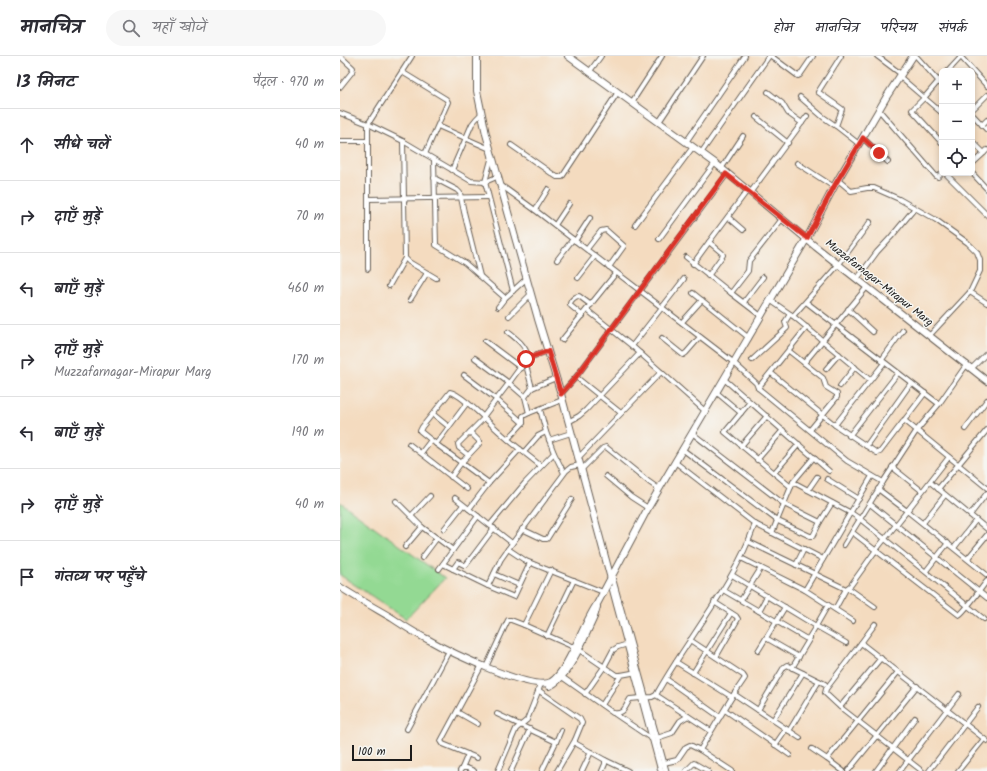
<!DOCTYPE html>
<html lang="hi">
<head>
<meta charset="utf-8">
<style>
	:root { --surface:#fff; --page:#f7f7f7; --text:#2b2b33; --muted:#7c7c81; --line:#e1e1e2 }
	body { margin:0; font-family:Kalam,"Playpen Sans Deva",sans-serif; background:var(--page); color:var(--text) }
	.controls { position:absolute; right:12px; top:12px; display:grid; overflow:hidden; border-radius:6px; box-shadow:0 2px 6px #0003 }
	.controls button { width:36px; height:36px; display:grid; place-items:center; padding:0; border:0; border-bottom:1px solid var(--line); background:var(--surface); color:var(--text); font:20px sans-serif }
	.scale { position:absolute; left:12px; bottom:10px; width:60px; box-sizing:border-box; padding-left:4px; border:2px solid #1c1c1c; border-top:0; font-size:11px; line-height:14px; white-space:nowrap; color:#1c1c1c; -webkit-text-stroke:3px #f6f6f2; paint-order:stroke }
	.stop { position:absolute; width:12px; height:12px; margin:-9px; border:3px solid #d93025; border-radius:50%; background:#fff }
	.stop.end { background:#d93025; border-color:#fff; box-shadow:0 1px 4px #0008 }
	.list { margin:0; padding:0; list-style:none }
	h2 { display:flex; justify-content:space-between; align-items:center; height:52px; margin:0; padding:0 16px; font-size:17px }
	h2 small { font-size:13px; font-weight:400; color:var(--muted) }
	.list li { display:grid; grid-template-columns:26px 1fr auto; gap:12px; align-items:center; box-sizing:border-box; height:72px; padding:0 16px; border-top:1px solid var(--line) }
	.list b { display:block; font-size:15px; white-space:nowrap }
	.list p { margin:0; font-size:13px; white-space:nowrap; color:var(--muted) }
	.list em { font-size:13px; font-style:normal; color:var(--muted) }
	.icon { flex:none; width:22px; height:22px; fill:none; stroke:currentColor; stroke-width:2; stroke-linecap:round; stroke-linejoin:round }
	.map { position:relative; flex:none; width:647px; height:715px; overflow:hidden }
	header { display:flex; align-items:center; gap:24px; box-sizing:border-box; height:56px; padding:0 20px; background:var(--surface); border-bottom:1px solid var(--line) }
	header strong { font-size:19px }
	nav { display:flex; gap:22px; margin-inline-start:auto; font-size:14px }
	.search { width:280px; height:36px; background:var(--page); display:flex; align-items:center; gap:10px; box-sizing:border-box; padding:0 14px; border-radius:22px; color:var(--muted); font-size:15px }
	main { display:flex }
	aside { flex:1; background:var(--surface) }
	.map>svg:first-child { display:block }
	.green { fill:#93d993; stroke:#587a58 }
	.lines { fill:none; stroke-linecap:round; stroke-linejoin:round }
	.minor-casing { stroke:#685f55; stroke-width:6 }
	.tertiary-casing { stroke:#685f55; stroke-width:7 }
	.secondary-casing { stroke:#685f55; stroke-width:8 }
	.minor { stroke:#fff; stroke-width:4 }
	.tertiary { stroke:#fff; stroke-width:5 }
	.secondary { stroke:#fff; stroke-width:6 }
	.route { stroke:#d93025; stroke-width:5 }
	.labels { text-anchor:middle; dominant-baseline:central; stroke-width:3; stroke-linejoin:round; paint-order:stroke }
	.street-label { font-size:11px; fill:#1c1c1c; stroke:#f6f6f2 }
</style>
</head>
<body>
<header>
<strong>मानचित्र</strong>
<div class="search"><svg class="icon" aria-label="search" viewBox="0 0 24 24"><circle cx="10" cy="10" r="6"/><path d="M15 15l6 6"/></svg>यहाँ खोजें</div>
<nav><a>होम</a><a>मानचित्र</a><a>परिचय</a><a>संपर्क</a></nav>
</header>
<main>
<aside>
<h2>13 मिनट<small>पैदल · 970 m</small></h2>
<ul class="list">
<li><svg class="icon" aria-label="ahead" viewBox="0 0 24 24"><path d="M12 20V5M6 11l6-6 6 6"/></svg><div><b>सीधे चलें</b></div><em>40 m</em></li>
<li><svg class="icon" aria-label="right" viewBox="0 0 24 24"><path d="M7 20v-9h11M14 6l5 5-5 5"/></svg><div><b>दाएँ मुड़ें</b></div><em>70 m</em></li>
<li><svg class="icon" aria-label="left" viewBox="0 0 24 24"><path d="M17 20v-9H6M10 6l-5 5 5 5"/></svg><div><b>बाएँ मुड़ें</b></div><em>460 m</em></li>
<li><svg class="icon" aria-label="right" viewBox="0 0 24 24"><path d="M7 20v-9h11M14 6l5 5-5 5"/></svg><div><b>दाएँ मुड़ें</b><p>Muzzafarnagar-Mirapur Marg</p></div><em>170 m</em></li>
<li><svg class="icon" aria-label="left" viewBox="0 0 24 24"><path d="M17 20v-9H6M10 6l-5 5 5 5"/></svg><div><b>बाएँ मुड़ें</b></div><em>190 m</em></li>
<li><svg class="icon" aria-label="right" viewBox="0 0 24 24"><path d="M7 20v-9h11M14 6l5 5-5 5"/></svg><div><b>दाएँ मुड़ें</b></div><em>40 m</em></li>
<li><svg class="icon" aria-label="arrive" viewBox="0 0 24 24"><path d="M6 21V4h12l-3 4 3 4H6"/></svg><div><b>गंतव्य पर पहुँचे</b></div></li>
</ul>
</aside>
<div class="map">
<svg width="647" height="715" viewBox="0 0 647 715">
	<rect width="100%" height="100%" fill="#f6f6f2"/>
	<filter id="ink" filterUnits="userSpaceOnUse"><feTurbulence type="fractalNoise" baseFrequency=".025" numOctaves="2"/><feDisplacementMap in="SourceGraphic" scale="8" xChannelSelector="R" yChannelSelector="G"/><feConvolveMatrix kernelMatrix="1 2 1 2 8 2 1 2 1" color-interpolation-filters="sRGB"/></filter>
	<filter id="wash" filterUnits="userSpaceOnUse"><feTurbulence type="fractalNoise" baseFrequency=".012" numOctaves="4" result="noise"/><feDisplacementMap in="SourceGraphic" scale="16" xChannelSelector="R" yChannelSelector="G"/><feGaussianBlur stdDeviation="0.9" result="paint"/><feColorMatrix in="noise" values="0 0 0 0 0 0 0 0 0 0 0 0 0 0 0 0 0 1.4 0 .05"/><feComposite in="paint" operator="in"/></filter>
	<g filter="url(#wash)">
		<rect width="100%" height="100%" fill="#f4dbbf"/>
		<path class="green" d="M0,446L105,522L66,563L0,519Z"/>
	</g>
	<g filter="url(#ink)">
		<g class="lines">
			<defs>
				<g id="minor">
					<path d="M431,0L458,20L460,19L473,0"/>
					<path d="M501,0L478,36L502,53L496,70L519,88"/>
					<path d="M537,0L561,18"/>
					<path d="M576,0L602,29"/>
					<path d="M620,0L647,30"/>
					<path d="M250,15L261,0"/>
					<path d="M608,15L621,1"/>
					<path d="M62,16L106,43L108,46L85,98"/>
					<path d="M560,21L602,57"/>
					<path d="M602,21L584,42L572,54L602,87"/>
					<path d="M0,31L12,16L13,12L0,0"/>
					<path d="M428,36L442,47L448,57L462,67"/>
					<path d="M460,41L483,61L496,70"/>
					<path d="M292,46L322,0"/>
					<path d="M539,54L596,120L598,121L602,117"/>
					<path d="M632,54L647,39"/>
					<path d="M0,57L28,68L63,85L131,125L145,126L159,120"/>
					<path d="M632,58L647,74"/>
					<path d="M416,61L448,87"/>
					<path d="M319,66L363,0"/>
					<path d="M642,69L647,64"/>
					<path d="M98,70L150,93"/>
					<path d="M523,82L548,106"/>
					<path d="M0,85H28"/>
					<path d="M63,85L65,202L69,206L96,222"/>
					<path d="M632,85L644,97L647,94"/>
					<path d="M346,86L405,0"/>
					<path d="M171,89L214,119L217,121H222L278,36"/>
					<path d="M361,97L429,0"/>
					<path d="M152,100L145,126L173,235"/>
					<path d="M94,104L96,189L125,207L165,242L187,222"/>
					<path d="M457,107L494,131"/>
					<path d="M632,108L644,97"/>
					<path d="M381,113L403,80"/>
					<path d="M112,114L132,68L136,63L142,57"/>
					<path d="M605,117L647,159"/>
					<path d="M632,117L647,133"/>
					<path d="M94,122L117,134L120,137L124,156L140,220"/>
					<path d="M498,124L511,135L527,132H534L559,143L596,164L628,187L637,196L640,204V215L630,236L590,279"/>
					<path d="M162,130L195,154L393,306L416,327L418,332L423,336L507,405L543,426"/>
					<path d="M410,137L467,60"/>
					<path d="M28,143L148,141"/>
					<path d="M195,154L208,133"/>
					<path d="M388,161L403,174"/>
					<path d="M215,169L229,148"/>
					<path d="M295,169L353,91"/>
					<path d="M319,183L375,107"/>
					<path d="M235,185L250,162"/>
					<path d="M369,186L407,135"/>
					<path d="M247,193L261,175L266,174L284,190L269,211"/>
					<path d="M346,201L391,237"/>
					<path d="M217,204L233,183"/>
					<path d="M353,208L369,186L382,197L383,199L368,220"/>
					<path d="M28,213V68L72,0"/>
					<path d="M238,222L255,200"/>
					<path d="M517,223L537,196L551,181L575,152"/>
					<path d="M49,230L65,202"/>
					<path d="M630,236L647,247"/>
					<path d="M353,237L409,282"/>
					<path d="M70,244L87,217"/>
					<path d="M430,244L453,260L530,324"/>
					<path d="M404,246L423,221"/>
					<path d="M466,246L599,348L627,308"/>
					<path d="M158,251L165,242"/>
					<path d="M508,253L533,276"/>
					<path d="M247,254L292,290L365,355"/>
					<path d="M169,260L191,238"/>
					<path d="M243,260L231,250L230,248C230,245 235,240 239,240L251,249"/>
					<path d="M421,260L391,237L408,215L409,205L442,163"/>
					<path d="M453,260L499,208L530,166"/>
					<path d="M342,266L362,244"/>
					<path d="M168,276C177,283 185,289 188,300L185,305L192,332L185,341L189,357L183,360V367L168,383"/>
					<path d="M322,282L343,299L346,297L360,281"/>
					<path d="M222,284L276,217"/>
					<path d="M145,285L181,312"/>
					<path d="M292,290L344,223"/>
					<path d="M449,295L483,322L486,331L497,338V341L470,374"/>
					<path d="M135,302L169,327L143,361"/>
					<path d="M186,303L208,295"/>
					<path d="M412,304L447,272L445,266L450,258"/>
					<path d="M541,305L563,274"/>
					<path d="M464,307L527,231"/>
					<path d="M632,312L647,297"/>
					<path d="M486,313L499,298"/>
					<path d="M431,317L495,369L537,397L540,396L585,337"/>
					<path d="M124,319L156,343L183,367"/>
					<path d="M384,323L489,415"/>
					<path d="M500,330L515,311"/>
					<path d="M192,332L216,322"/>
					<path d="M418,332L467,271"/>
					<path d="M376,336L401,357"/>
					<path d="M221,338L236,321"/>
					<path d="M185,341L169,327L185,305"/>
					<path d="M410,346L385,376L451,431"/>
					<path d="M599,348L577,374L543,426L512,476L619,559C624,557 641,532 647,525"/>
					<path d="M189,357L222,344"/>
					<path d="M281,357L236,321L387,118"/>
					<path d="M93,358L109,371"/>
					<path d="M564,364L647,432"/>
					<path d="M228,366L239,360L246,354L300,297"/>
					<path d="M495,369L544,307"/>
					<path d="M625,373L647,344"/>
					<path d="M352,377L444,448L480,466"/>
					<path d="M509,380L558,317"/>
					<path d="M209,384L231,377"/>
					<path d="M69,388L127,433"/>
					<path d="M96,388L127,347"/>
					<path d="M401,390L427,360"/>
					<path d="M526,390L571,327"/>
					<path d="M342,393L438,465L470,480H473L480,466L492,447"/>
					<path d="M184,396L198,380L206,376"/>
					<path d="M81,397L91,384"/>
					<path d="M214,397L224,417"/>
					<path d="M128,399L119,392L118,388L144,362"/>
					<path d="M238,402L321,316"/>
					<path d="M417,404L443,374"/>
					<path d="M335,406L415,468L483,503"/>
					<path d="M240,409L231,411L226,415L168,493L186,505L263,536"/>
					<path d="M552,411L582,435"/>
					<path d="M241,414L263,392L266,391L309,426L319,433"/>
					<path d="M434,417L459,388"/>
					<path d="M266,420L291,441L308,452"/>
					<path d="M111,421L121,407L139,388V385L130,376"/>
					<path d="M487,423L519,443"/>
					<path d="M453,426L511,457L520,463L644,563"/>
					<path d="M590,426L647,473"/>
					<path d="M149,427L96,388L80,375L82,371L110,336C121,337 153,371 163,379C175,390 189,400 201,410"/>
					<path d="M538,433L567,455L609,401"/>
					<path d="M598,433L647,374"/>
					<path d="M468,434L477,421"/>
					<path d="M115,442L172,487"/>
					<path d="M56,445L82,471L113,494"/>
					<path d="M530,448L647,542"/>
					<path d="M129,453L149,427L180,393"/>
					<path d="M630,459L647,437"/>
					<path d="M71,460L90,440"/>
					<path d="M583,467L605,439"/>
					<path d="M150,469L185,427L214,397L206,376L200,353"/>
					<path d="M104,473L123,449"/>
					<path d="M182,473L203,483H207L232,443"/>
					<path d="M432,477L453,426L474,401"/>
					<path d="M409,486L506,533L511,529L536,494L567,455L647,519"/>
					<path d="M504,489L512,476"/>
					<path d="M65,491L82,471"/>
					<path d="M614,492L636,464"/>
					<path d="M168,493L161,503L148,530L174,541L190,507"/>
					<path d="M82,502L97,482"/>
					<path d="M401,502L465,534L513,565"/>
					<path d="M628,502L647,479"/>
					<path d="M103,508L148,530"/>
					<path d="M456,509L464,493"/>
					<path d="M99,513L138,460"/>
					<path d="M113,513L118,506L124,509H126L154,472"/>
					<path d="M586,515L608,487"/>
					<path d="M154,518L179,529"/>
					<path d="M508,532L535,551"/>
					<path d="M383,534L465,582L468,583L476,570L392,519"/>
					<path d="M465,534L532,420"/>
					<path d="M401,544L421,512"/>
					<path d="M374,546L396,560L398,563L376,601"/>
					<path d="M488,549L476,570L506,587"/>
					<path d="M495,553L506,533"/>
					<path d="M419,555L427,540"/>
					<path d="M184,569L238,593L276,619H281L297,616"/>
					<path d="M207,580L234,524"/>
					<path d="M426,582L459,601"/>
					<path d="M350,584L403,619L405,622L392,641L360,694"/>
					<path d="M521,587L535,568"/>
					<path d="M418,595L445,551"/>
					<path d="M336,606L392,641"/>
					<path d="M146,611L168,564H171L184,569L211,514"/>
					<path d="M452,612L470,582"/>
					<path d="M353,617L391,557"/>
					<path d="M222,621L273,657C284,659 285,651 290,643L312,641L316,639C348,581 393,531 415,468"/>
					<path d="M326,623L380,661"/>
					<path d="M198,634L240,663L242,667L235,684V687L265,704V708L262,715"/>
					<path d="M245,638L264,611L273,594L278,591L288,588"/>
					<path d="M394,638L460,682"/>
					<path d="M316,639L371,675"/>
					<path d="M262,649L281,619"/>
					<path d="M500,651L541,602"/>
					<path d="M385,654L450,699"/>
					<path d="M418,654L444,611L447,609L485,628"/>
					<path d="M117,656L138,668"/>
					<path d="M157,658L216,686L202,715"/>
					<path d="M275,658L312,683"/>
					<path d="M433,664L463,617"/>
					<path d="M67,673L109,595"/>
					<path d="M449,675L479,625"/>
					<path d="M317,682L332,677L340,665L348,660"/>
					<path d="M216,686L221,674"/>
					<path d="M435,689L446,673"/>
					<path d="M472,693L487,703"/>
					<path d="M137,702L103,688L101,685L142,609"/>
					<path d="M265,704L288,715"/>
					<path d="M324,707L337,704L346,691L350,689L360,694L392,715"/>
					<path d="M122,712L128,698"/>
					<path d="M120,715L122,712H127L134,715"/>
					<path d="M158,715L176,673L187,664L201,628"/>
					<path d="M171,715L190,673"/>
					<path d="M217,715L235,684"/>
					<path d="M242,715L251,696"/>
					<path d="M346,715L354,707L368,715"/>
					<path d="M503,715L487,703L558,616"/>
					<path d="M508,715L577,630"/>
					<path d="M536,715L575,662"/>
					<path d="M560,715L619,638"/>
					<path d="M582,715L500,651L485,637L486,633L521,587L647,685"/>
					<path d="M589,715L638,651"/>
					<path d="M618,715L644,683"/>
				</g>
				<g id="tertiary">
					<path d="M272,521L326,715"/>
					<path d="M272,532L321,715"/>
				</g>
				<g id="secondary">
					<path d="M137,0V35L146,78L198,263L221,338L271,523"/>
					<path d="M228,0L375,107L476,191L647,325"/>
					<path d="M0,531C17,542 35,552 52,562C64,570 76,578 89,584C108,595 192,636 211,626C228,616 244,566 257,548L308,452L467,182L496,127L547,40L573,0"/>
					<path d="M209,630C227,625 246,578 254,561L257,551"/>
				</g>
			</defs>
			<use href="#minor" class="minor-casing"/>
			<use href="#tertiary" class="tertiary-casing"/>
			<use href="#secondary" class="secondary-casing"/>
			<use href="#minor" class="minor"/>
			<use href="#tertiary" class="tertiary"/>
			<use href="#secondary" class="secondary"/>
		</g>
	</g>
	<g class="lines" filter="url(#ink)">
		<path class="route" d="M186,303L208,295L221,338L236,321L386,118L467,182L496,127L523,82L539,97"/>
	</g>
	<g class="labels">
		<g class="street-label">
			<text transform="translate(539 227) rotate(38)">Muzzafarnagar-Mirapur Marg</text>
		</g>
	</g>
</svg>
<div class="controls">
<button>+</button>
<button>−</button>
<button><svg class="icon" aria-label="locate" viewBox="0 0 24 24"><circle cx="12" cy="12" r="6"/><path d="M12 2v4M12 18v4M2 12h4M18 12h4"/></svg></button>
</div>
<div class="scale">100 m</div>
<div class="stop" style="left:186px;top:303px"></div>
<div class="stop end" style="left:539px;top:97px"></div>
</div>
</main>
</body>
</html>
